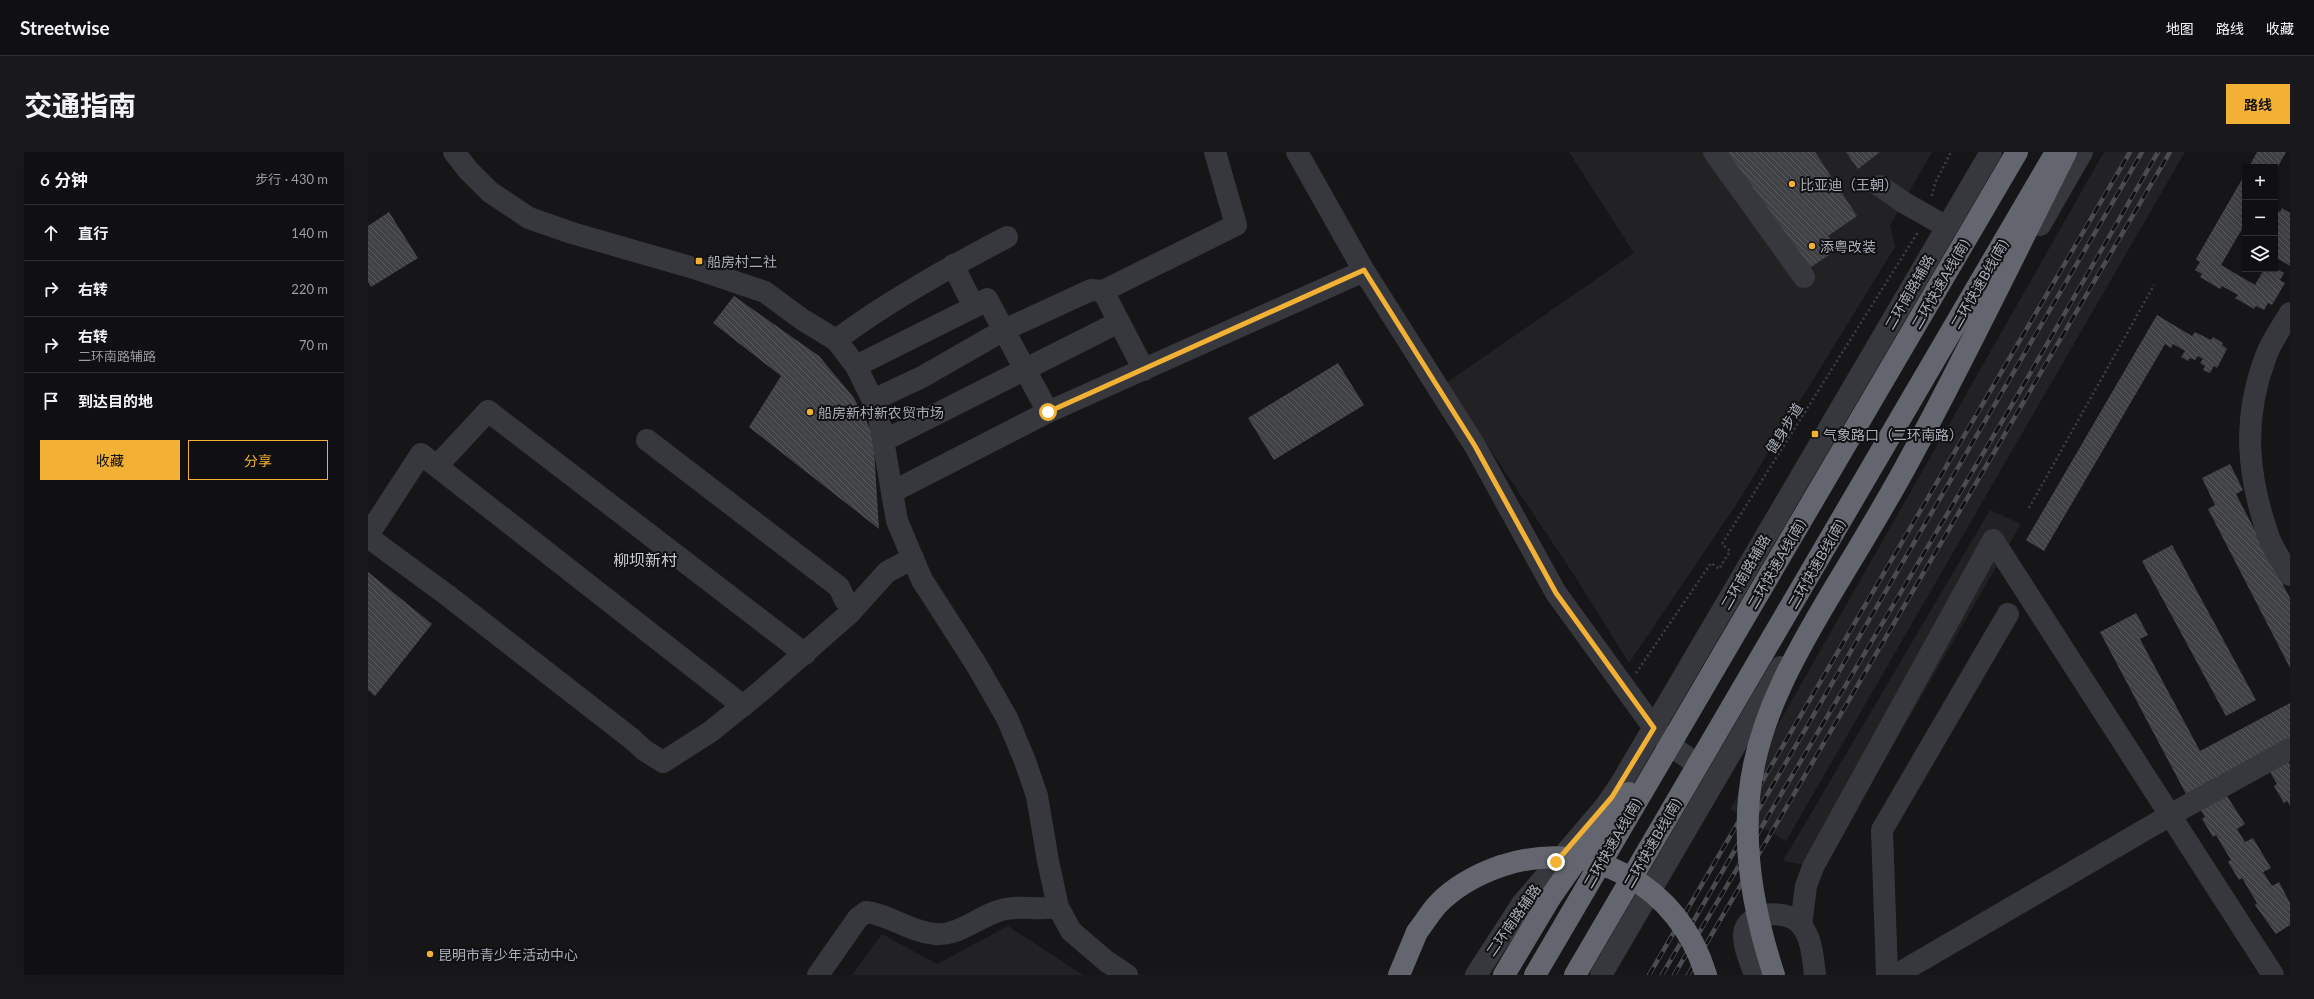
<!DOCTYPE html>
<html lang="zh">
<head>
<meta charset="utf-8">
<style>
	:root { --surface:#101012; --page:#19191b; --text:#f1f3f6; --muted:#9c9d9f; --line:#303032; --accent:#f2b134 }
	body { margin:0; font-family:Lato,"Noto Sans SC",sans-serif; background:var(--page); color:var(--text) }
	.controls { position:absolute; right:12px; top:12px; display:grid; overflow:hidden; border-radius:0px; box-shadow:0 4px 16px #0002 }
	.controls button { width:36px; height:36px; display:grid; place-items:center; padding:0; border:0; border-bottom:1px solid var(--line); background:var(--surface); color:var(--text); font:20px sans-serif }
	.stop { position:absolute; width:12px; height:12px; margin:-9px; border:3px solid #f2b134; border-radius:50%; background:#fff }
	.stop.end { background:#f2b134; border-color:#fff; box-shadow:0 1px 4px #0008 }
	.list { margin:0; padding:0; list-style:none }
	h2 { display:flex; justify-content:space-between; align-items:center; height:52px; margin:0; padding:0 16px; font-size:17px }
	h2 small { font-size:13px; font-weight:400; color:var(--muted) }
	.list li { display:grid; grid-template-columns:26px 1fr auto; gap:12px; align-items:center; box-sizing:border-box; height:56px; padding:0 16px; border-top:1px solid var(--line) }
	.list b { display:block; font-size:15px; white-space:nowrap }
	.list p { margin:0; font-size:13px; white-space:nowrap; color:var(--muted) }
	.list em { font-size:13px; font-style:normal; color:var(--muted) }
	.actions { display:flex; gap:8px; padding:12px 16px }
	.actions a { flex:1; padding:9px 0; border:1px solid var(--accent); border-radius:0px; text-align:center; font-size:14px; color:var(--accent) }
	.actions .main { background:var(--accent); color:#111 }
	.icon { flex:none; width:22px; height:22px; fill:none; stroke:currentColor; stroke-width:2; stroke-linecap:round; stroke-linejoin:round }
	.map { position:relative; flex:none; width:1922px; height:823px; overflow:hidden; border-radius:0px }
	header { display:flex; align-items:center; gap:24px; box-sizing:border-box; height:56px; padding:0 20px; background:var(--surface); border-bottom:1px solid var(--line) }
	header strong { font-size:19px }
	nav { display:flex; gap:22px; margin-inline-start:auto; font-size:14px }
	.intro { display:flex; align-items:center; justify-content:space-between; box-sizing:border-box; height:96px; padding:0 24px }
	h1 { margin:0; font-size:28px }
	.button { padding:10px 18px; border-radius:0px; background:var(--accent); color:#111; font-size:14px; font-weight:700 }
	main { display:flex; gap:24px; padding:0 24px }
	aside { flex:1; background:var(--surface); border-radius:0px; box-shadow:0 4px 16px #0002 }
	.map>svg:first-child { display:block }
	.built { fill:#222225 }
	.building { fill:url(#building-back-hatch) }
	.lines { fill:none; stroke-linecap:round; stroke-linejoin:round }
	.path { stroke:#3d3f44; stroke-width:2.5; stroke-dasharray:2 3; stroke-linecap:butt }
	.minor { stroke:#37383d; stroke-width:22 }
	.highway { stroke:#63666e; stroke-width:22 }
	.rail-casing { stroke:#4a4c52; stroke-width:4.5 }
	.rail { stroke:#111113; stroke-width:3; stroke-dasharray:9; stroke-linecap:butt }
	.highway-bridge { stroke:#63666e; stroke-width:22 }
	.route { stroke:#f2b134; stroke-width:5 }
	.poi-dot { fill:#f2b134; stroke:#111113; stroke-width:1.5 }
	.labels { text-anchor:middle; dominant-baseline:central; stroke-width:4; stroke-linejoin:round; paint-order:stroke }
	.poi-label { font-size:14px; fill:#a8adb8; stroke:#111113; text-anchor:start }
	.street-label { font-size:14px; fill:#a8adb8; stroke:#111113 }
	.quarter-label { font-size:16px; fill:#c9ccd4; stroke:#111113 }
</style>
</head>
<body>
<header>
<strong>Streetwise</strong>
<nav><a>地图</a><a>路线</a><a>收藏</a></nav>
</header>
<div class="intro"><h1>交通指南</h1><a class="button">路线</a></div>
<main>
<aside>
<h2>6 分钟<small>步行 · 430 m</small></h2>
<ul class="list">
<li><svg class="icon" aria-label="ahead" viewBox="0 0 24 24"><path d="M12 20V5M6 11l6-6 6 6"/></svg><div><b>直行</b></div><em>140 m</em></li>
<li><svg class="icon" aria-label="right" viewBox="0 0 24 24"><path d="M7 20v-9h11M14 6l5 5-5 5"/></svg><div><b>右转</b></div><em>220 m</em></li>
<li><svg class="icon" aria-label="right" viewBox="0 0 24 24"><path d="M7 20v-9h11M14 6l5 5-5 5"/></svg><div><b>右转</b><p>二环南路辅路</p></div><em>70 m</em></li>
<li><svg class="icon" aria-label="arrive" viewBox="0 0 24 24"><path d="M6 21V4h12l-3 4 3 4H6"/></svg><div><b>到达目的地</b></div></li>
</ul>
<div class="actions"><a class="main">收藏</a><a>分享</a></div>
</aside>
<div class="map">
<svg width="1922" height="823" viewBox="0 0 1922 823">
	<defs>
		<pattern id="building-back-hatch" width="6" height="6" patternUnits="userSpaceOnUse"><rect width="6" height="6" fill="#404145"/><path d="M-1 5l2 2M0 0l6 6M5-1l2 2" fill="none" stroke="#595a5e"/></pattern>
	</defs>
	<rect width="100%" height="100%" fill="#161618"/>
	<g class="built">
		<path d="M1201,0H1564L1522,73L1527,95L1366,356L1261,511L1208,426L1078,231L1266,101Z"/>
		<path d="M1736,0H1817L1418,689L1362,657Z"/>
		<path d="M1622,358L1653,372L1454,716L1415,709Z"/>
		<path d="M640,774L715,823H484L514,782L569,812Z"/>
	</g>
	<g class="building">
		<path d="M1358,0H1447L1489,64L1460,84L1470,97L1437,119Z"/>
		<path d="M1478,0H1512L1490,17Z"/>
		<path d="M1889,0H1918L1907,20V15H1881Z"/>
		<path d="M1877,22V72L1853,113L1887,133L1896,117L1907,116L1916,121L1912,128L1917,131L1904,153L1900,151L1896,158L1888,154L1886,157L1867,146L1870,143L1854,134L1852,137L1832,125L1834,122L1827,118L1832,110L1828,107Z"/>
		<path d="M1914,56L1922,61V114L1907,105V57L1912,60Z"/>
		<path d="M21,60L50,106L3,135L0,130V74Z"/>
		<path d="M366,144L451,204L486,246L505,282L511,377L381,275L413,224L345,171Z"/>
		<path d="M1789,163L1824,184L1827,180L1843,188L1845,185L1855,191L1854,193L1859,197L1849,216L1846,214L1842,221L1835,218L1837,214L1832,211L1835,207L1830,204L1827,208L1822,206L1820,209L1813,205L1817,199L1805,192L1803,196L1797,192L1676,399L1658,388Z"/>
		<path d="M970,211L996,253L906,308L880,266Z"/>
		<path d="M1862,312L1875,338L1868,342L1922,446V516L1840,357L1847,353L1834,326Z"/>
		<path d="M1804,393L1888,548L1858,564L1774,409Z"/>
		<path d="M0,420L64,472L7,544L0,538Z"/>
		<path d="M1768,461L1780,483L1772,487L1832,599L1922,551V586L1818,642L1732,480Z"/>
		<path d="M1920,609L1922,613V654L1919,649L1916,651L1906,634L1909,632L1902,620Z"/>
		<path d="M1849,643L1852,648L1859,644L1877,672L1869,677L1877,690L1885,686L1903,716L1895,720L1904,734L1911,730L1922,751V773L1908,782L1887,753L1889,751L1874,726L1871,728L1860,710L1863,708L1848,683L1845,685L1834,667L1837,665L1830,654Z"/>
	</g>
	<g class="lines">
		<g class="path">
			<path d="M1564,44L1567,31L1583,0"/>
			<path d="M1661,356L1786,133"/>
			<path d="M1268,521L1343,411L1351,417L1362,399L1354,392L1550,80"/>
		</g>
		<g class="minor">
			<path d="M86,0L100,18L122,40L161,66L204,81L329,117L397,140L435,168L468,188L488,214L510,259L529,369L554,428L608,512L639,566L657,609L669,644L680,709L690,755L703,779L738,809L759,823"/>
			<path d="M929,0L996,119L1107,294L1188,441L1286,576L1306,596L1326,610"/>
			<path d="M1346,0L1436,125"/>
			<path d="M1512,34L1535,50L1579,75"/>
			<path d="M1672,73L1714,0"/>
			<path d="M585,113L606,155L619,147L680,260"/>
			<path d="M735,139L776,218"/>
			<path d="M1922,161C1914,175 1903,189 1898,204C1874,267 1879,323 1901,386C1906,399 1915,411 1922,423"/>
			<path d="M468,188C522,148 580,116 639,85"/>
			<path d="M488,214L606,155"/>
			<path d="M505,248L554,225L636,178L723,138L735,139L868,73L847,0"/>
			<path d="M279,288L471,435L477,448L487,455"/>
			<path d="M515,289L751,170"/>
			<path d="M69,314L120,259L437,502"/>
			<path d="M524,340L680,260L996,119"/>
			<path d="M0,383L53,302L375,554"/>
			<path d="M0,385L79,443L264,587L276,598L295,610L342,580L393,539L482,461L519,420L545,406"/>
			<path d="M1433,773L1438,734L1445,715L1625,388L1905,823"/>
			<path d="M450,823L490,766L498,760C523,763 542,780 567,782C590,784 609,766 630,759C649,752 669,759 690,755"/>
			<path d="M1108,823L1154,752L1236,656L1252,633L1623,0"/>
			<path d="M1233,823L1413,515"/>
			<path d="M1387,823C1383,811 1375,794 1376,782C1378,758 1421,757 1433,773C1444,786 1445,807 1447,823"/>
			<path d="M1519,823L1514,678L1640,462"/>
			<path d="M1528,823L1804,662L1922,597"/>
		</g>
		<g class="highway">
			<path d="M1031,823L1049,780"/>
			<path d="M1136,823L1182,746"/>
			<path d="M1207,823L1684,7"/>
		</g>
		<defs>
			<g id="rail">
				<path d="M1281,823L1762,0"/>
				<path d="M1294,823L1774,0"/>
				<path d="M1306,823L1645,251L1790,0"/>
				<path d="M1320,823L1802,0"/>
			</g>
		</defs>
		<use href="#rail" class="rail-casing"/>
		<use href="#rail" class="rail"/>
		<g class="highway-bridge">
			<path d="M1182,746L1217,696L1261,641"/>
			<path d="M1049,780C1056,771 1062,761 1069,753C1086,735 1110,722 1133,714C1224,684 1311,734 1338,823"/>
			<path d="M1167,823L1649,0"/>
			<path d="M1406,823C1384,756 1371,683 1386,613C1398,555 1427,503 1457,452C1486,403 1517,354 1544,303C1598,204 1647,101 1698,0"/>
		</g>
	</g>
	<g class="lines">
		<path class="route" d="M680,260L996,118L1107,294L1188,441L1286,576L1244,645L1188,710"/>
	</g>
	<g class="poi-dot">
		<circle cx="1424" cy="32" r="4"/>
		<circle cx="1444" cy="94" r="4"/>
		<rect x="327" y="105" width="8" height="8" rx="2"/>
		<circle cx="442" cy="260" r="4"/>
		<rect x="1443" y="278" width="8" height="8" rx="2"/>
		<circle cx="62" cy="802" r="4"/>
	</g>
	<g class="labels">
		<g class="poi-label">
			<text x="1432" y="32">比亚迪（王朝）</text>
			<text x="1452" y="94">添粤改装</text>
			<text x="339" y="109">船房村二社</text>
			<text x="450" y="260">船房新村新农贸市场</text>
			<text x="1455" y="282">气象路口（二环南路）</text>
			<text x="70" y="802">昆明市青少年活动中心</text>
		</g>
		<g class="street-label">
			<text transform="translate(1572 132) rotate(-60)">二环快速A线(南)</text>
			<text transform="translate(1611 132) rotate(-60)">二环快速B线(南)</text>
			<text transform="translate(1541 140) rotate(-60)">二环南路辅路</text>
			<text transform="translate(1416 276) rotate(-58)">健身步道</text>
			<text transform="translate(1408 412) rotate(-60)">二环快速A线(南)</text>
			<text transform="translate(1448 412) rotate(-60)">二环快速B线(南)</text>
			<text transform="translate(1377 420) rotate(-60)">二环南路辅路</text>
			<text transform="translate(1244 691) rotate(-60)">二环快速A线(南)</text>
			<text transform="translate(1284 691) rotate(-60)">二环快速B线(南)</text>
			<text transform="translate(1145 768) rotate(-55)">二环南路辅路</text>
		</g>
		<g class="quarter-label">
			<text x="277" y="407">柳坝新村</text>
		</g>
	</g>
</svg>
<div class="controls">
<button>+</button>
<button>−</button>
<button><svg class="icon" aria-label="layers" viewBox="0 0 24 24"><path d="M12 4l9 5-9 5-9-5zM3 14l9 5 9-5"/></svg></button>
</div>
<div class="stop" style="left:680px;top:260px"></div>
<div class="stop end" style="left:1188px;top:710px"></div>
</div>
</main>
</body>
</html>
